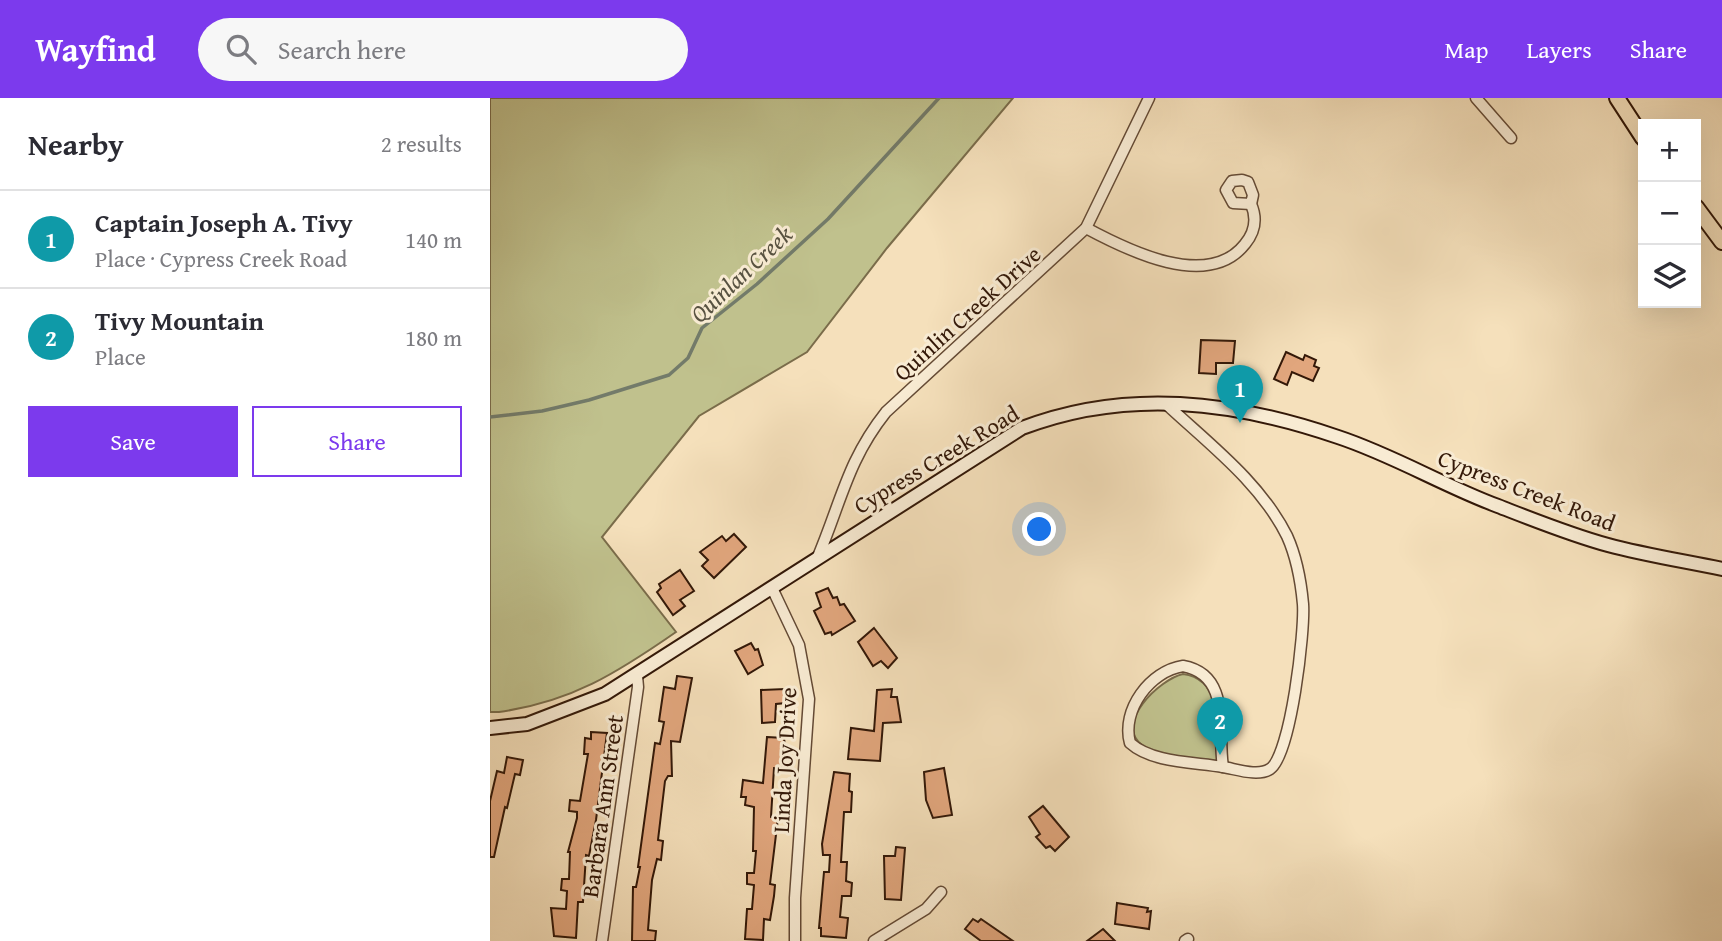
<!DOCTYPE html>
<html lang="en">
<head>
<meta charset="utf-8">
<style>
	:root { --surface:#fff; --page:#f7f7f7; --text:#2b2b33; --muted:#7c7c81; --line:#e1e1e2; --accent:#7c3aed }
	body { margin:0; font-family:"Gentium Book Plus",serif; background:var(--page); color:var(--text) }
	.controls { position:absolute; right:21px; top:21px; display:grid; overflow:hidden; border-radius:0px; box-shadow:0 7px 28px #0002 }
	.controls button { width:63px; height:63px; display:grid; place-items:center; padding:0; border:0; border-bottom:2px solid var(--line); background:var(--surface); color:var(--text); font:35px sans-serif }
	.you { position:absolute; left:550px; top:432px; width:24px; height:24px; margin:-18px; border:5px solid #fff; border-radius:50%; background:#1a73e8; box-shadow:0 0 0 10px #1a73e833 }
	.badge { display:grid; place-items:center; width:46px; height:46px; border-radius:50%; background:var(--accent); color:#fff; font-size:23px; font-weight:700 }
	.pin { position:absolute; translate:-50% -58px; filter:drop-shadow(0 2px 4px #0008) }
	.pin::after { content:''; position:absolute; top:37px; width:24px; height:21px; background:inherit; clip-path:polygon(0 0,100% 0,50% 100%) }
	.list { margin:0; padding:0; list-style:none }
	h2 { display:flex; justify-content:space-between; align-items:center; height:91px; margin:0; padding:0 28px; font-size:30px }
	h2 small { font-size:23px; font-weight:400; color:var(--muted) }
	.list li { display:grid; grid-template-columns:46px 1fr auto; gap:21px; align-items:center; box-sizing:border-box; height:98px; padding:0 28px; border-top:2px solid var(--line) }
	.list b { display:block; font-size:26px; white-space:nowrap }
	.list p { margin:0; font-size:23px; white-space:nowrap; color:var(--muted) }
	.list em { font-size:23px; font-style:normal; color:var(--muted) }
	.actions { display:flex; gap:14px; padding:21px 28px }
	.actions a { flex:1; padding:16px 0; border:2px solid var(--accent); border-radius:0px; text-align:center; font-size:24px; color:var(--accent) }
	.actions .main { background:var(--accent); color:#fff }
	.icon { flex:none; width:38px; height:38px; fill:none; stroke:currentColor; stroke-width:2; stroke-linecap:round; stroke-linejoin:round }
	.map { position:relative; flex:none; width:1232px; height:843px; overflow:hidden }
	header { display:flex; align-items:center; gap:42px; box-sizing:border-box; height:98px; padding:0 35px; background:var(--accent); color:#fff }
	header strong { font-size:33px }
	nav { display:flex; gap:38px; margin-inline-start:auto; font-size:24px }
	.search { width:490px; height:63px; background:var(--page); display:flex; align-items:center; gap:18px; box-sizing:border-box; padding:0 24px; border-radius:38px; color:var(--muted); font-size:26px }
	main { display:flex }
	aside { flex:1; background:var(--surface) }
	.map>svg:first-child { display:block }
	.green { fill:#c0c18d; stroke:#7a6c4a; stroke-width:2 }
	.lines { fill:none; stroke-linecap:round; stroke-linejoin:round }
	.stream { stroke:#737b6a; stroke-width:3.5 }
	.building { fill:#e1a67d; stroke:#331808; stroke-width:2 }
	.street-casing { stroke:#644a35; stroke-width:13 }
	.secondary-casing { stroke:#331808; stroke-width:16 }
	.primary-casing { stroke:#331808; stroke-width:18 }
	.street { stroke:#f8ebd3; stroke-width:10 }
	.secondary { stroke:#f8ebd3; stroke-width:12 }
	.primary { stroke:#f5e0bb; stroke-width:14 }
	.labels { text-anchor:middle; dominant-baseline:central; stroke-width:6; stroke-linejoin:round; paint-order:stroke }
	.street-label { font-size:23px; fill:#331808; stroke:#f8ebd3 }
	.water-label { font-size:24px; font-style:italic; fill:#585241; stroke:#f8ebd3 }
</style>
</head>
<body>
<header>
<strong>Wayfind</strong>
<div class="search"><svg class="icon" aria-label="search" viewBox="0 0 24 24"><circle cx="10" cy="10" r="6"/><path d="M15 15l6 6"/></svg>Search here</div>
<nav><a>Map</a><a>Layers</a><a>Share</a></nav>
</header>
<main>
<aside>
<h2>Nearby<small>2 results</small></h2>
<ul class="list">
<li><span class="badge" style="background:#0f9aa8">1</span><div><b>Captain Joseph A. Tivy</b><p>Place · Cypress Creek Road</p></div><em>140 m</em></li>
<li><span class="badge" style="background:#0f9aa8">2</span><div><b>Tivy Mountain</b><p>Place</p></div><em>180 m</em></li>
</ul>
<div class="actions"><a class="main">Save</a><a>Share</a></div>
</aside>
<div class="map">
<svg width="1232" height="843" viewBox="0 0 1232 843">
	<rect width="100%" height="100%" fill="#f5e0bb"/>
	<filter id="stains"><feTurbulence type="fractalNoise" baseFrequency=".00286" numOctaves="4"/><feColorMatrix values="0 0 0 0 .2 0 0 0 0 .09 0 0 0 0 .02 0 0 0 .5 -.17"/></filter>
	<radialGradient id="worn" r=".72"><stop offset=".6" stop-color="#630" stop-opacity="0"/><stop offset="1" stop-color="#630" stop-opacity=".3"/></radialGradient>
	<g class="green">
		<path d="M0,0H523L397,150L317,254L209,318L112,439L186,534C127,575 81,604 9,614H0Z"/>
		<path d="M693,576C734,581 728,634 728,665C705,661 672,662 653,648C622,626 670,581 693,576Z"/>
	</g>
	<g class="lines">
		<path class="stream" d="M0,319L52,313L99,302L179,277L198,260L212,230L267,186L338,121L449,0"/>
	</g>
	<g class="building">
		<path d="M711,242L745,243L743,265H726V276L709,275Z"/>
		<path d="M796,254L813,262L815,257L826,262L824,268L829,270L823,283L802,274L797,287L784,281Z"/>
		<path d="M244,436L256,449L224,480L212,468L218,462L210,454L232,438L236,443Z"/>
		<path d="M190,472L204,493L190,502L195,508L183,517L167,494L171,490L169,486Z"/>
		<path d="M338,490L343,500L347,499L350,507L354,506L365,523L342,537L341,534L335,536L324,513L331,509L326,495Z"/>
		<path d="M384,530L407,560L398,570L391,563L383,568L368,544Z"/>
		<path d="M261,545L265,552L268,551L273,567L258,576L245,553Z"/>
		<path d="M187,578L202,580L190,644L181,643L182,678H178L175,683L168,742L173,743L171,762L167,761L162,782L158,832L166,833L165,843H142L143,789H146L150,769H148L165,645L170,646L174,624L169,623L174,589L185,591Z"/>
		<path d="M295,591L296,605L286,606L285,624L272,625L271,592Z"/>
		<path d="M402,591L401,599H407L411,624L393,625L390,663L358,661L361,630L384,633L387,592Z"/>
		<path d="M101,634L117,635L106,722L99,758L96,757L93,804H88L86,840L64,838L61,810L76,811L77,793L71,792L72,781H79L80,754H78L87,720V714L79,713L80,702L90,703L98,656H94L95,640L101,641Z"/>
		<path d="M277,639L294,640L295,648L292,671L284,670L281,719L288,720L280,786L285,787L284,798L280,822L274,821L273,842L255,841L257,811H262L264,787L257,786V775H264L266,753H263L264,709L255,707L256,699H251L253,682L273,685Z"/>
		<path d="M17,659L33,662L30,677L25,676L17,710L15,709L4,759H0V703L7,673L14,675Z"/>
		<path d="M454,670L462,717L443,720L436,702L434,674Z"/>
		<path d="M344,674L360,676L359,693L362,694L361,714H354L351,764H357L356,783L362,785L361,798H352L350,819L358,820L356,840L331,838V830H329L334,774H339L340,757H333L332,746Z"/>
		<path d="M553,708L579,739L565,753L560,748L556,750L546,739L550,736L539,719Z"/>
		<path d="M406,749L415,750L411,802L395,801L394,758H405Z"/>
		<path d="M627,805L658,810L657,814L661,813L659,831L625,826Z"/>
		<path d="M483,821L488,824L491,821L523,843H491L475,831Z"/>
		<path d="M613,831L625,843H597Z"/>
	</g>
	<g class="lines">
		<defs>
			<g id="street">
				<path d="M986,0L1021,40"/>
				<path d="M752,82L758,84L763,97L761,106L743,105L736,92L742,83Z"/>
				<path d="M596,130C637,152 718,193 755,146C765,134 767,120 761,106"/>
				<path d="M675,305C719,346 770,384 797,438C806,458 811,484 813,506C815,532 801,657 780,671C768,679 746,671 733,669"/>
				<path d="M327,461C351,405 357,363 396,314L596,130L659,0"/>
				<path d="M282,490L309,547L319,601L305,800V843"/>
				<path d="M693,568C742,577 727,633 733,669C705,664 662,665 640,645C631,612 660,573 693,568Z"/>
				<path d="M112,843L148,589L147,578"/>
				<path d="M384,843L436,811L451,794"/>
				<path d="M695,843L698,841"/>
			</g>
			<path id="secondary" d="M0,630L37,626L115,596L532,330C637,290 743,303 848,339C903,357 954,388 1008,408C1044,422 1081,437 1118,447C1155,457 1194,463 1232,471"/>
			<g id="primary">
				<path d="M1127,0L1153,40"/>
				<path d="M1206,109L1232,144"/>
			</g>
		</defs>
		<use href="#street" class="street-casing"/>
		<use href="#secondary" class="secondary-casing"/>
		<use href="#primary" class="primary-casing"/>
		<use href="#street" class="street"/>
		<use href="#secondary" class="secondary"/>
		<use href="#primary" class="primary"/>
	</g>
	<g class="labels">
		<g class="street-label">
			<text transform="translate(477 215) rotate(-42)">Quinlin Creek Drive</text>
			<text transform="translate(446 361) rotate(-31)">Cypress Creek Road</text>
			<text transform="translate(1037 392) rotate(21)">Cypress Creek Road</text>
			<text transform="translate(294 662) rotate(-87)">Linda Joy Drive</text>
			<text transform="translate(112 708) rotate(-82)">Barbara Ann Street</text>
		</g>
		<g class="water-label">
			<text transform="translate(251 176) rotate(-43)">Quinlan Creek</text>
		</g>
	</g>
	<rect width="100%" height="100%" filter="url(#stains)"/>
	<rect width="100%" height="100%" fill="url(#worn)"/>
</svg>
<div class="controls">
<button>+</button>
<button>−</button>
<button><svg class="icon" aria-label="layers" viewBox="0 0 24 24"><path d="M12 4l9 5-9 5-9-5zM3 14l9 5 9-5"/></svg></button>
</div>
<div class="you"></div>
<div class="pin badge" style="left:750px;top:325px;background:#0f9aa8">1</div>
<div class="pin badge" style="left:730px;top:657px;background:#0f9aa8">2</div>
</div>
</main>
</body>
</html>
